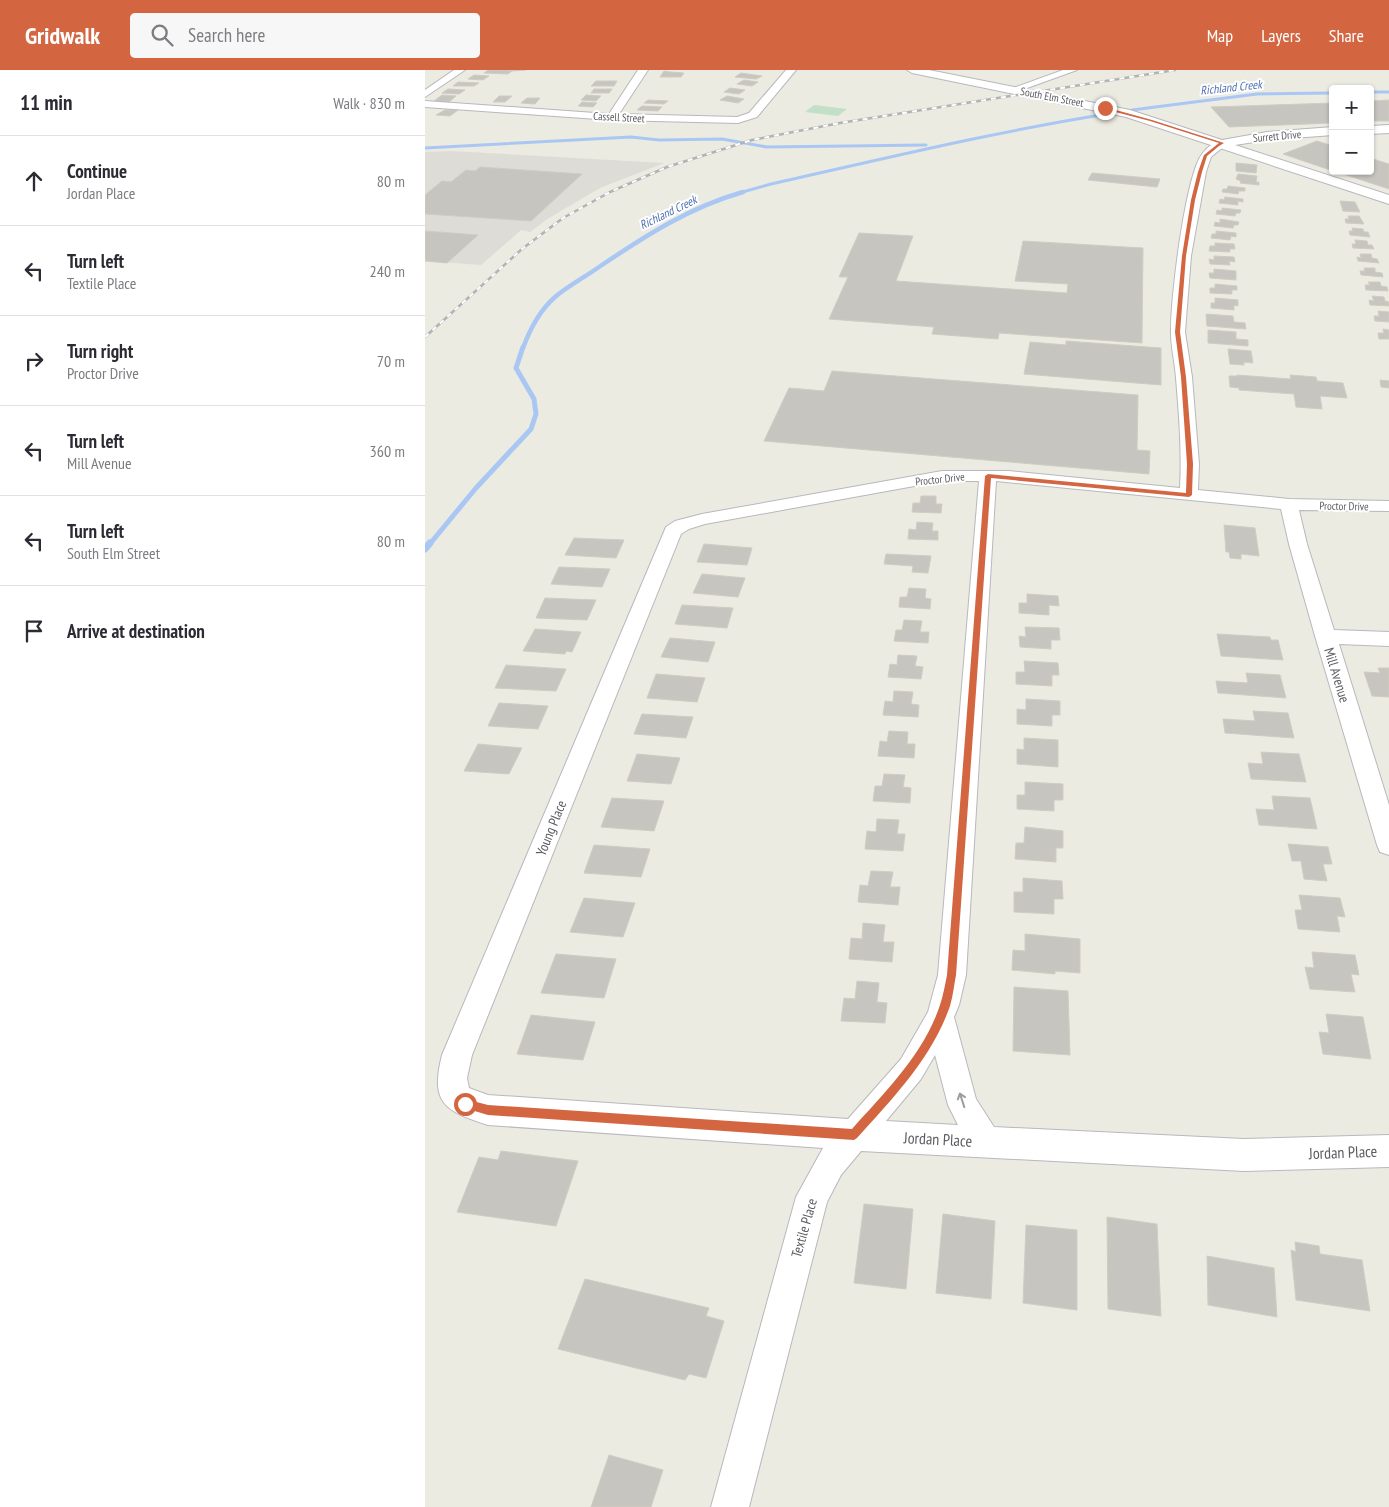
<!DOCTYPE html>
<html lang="en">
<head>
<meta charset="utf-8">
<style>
	:root { --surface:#fff; --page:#f7f7f7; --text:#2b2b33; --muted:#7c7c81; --line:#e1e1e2; --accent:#d36541 }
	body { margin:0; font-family:"PT Sans Narrow",sans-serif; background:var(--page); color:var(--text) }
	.controls { position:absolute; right:15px; top:15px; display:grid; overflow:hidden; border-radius:5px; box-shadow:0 1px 4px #0004 }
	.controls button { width:45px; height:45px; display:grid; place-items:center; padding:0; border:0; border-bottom:1px solid var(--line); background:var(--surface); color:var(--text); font:25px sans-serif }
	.stop { position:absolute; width:15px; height:15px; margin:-11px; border:4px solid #d36541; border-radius:50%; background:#fff }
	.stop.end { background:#d36541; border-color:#fff; box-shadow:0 1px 5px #0008 }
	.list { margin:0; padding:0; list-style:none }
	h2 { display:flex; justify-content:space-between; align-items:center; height:65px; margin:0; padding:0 20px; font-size:21px }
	h2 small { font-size:16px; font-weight:400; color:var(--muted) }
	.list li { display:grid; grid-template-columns:32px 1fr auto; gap:15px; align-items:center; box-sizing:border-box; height:90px; padding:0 20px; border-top:1px solid var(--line) }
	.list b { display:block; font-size:19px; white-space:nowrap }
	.list p { margin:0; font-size:16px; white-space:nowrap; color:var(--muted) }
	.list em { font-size:16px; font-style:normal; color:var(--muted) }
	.icon { flex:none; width:28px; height:28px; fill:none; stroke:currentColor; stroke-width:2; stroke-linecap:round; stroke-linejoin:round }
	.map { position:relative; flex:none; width:964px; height:1437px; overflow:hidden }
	header { display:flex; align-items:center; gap:30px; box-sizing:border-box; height:70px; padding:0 25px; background:var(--accent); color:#fff }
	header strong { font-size:24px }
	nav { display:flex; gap:28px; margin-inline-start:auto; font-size:18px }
	.search { width:350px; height:45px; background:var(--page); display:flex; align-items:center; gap:12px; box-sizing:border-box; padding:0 18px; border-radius:5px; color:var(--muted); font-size:19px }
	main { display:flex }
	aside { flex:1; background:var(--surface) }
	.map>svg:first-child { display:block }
	.industrial { fill:#dddcd6 }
	.green { fill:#c1e0c7 }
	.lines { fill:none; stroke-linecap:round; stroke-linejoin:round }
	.stream-far3 { stroke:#aac7f4; stroke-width:3 }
	.stream-far2 { stroke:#aac7f4; stroke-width:4.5 }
	.stream-far1 { stroke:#aac7f4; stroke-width:5 }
	.stream { stroke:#aac7f4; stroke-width:7 }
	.building { fill:#c7c5bf; stroke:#cfcdc1 }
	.street-casing { stroke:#b8b8bd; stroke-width:2 }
	.secondary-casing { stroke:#b6b7bd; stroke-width:2 }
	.street { fill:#fff; fill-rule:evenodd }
	.secondary { fill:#fff; fill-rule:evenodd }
	.rail-casing { stroke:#b2b3b3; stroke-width:2.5 }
	.rail { stroke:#fff; stroke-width:2; stroke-dasharray:5; stroke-linecap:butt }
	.oneway { stroke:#9d9da0 }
	.route { fill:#d36541 }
	.labels { text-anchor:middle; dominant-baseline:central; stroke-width:4; stroke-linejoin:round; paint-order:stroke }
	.far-street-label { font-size:11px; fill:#5b5c61; stroke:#fff }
	.far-water-label { font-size:12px; font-style:italic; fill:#5070b3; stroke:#fff }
	.street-label { font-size:14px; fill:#5b5c61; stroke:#fff }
	.near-street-label { font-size:16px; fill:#5b5c61; stroke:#fff }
</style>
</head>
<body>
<header>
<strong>Gridwalk</strong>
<div class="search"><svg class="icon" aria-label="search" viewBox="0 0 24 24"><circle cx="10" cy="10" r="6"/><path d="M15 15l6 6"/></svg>Search here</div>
<nav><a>Map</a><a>Layers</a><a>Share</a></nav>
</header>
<main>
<aside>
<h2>11 min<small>Walk · 830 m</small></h2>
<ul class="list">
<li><svg class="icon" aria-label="ahead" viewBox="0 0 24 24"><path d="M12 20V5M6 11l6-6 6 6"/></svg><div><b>Continue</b><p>Jordan Place</p></div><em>80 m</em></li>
<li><svg class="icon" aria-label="left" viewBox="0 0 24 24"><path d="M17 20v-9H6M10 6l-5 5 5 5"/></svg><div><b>Turn left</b><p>Textile Place</p></div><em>240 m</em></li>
<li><svg class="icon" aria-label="right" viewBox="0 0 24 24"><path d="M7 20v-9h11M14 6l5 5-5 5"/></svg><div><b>Turn right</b><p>Proctor Drive</p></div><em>70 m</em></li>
<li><svg class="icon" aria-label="left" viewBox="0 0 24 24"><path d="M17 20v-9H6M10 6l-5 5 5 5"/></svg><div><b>Turn left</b><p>Mill Avenue</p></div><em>360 m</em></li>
<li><svg class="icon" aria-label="left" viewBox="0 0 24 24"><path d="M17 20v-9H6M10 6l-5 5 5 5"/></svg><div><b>Turn left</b><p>South Elm Street</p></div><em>80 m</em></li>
<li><svg class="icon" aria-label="arrive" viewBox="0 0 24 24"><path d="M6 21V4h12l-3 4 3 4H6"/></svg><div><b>Arrive at destination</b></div></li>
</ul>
</aside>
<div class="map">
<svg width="964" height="1437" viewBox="0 0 964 1437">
	<rect width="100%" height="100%" fill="#ebebe2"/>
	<path class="industrial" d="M26,81L239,93L175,118L124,148L105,162L96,160L56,195L0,191V82Z"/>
	<path class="green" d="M389,35L422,39L413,46L380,42Z"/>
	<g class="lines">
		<g class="stream-far3">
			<path d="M945,22H964"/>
			<path d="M707,40L832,24L908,23"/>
			<path d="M0,78L206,67L234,70L297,69L342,77L501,75"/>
			<path d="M314,123L346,114C458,89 569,62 682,44"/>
		</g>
		<path class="stream-far2" d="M98,278C105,259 114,241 130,227C143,216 160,207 174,197C220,166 265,137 318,122"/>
		<path class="stream-far1" d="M4,475L51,418L106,359L111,344L109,329L91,298L98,277"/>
		<path class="stream" d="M0,479L5,473"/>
	</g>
	<g class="building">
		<path d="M63,0H101L87,1L83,4L59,3Z"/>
		<path d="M239,1L245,2L259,3L256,7H235Z"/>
		<path d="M316,3L337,6L331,9L310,7Z"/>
		<path d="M49,5L64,6L58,10L43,9Z"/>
		<path d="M319,10L333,12L327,16L312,14Z"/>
		<path d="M171,11H192L189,16H166Z"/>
		<path d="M33,12L54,13L49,16H28Z"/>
		<path d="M305,18L320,20L314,24L299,22Z"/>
		<path d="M23,19L40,20L34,24L17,23Z"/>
		<path d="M169,19H187L184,23H166Z"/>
		<path d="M17,25L31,26L24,32L9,31Z"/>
		<path d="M161,25L176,26L171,31L156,30Z"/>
		<path d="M74,26H87L80,32H68Z"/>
		<path d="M302,26L319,29L313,33L295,30Z"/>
		<path d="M102,28H115L110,34L96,33Z"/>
		<path d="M223,30L243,31L239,34L219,33Z"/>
		<path d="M964,30V51H945V31Z"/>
		<path d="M157,32L172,33L168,37L153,36Z"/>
		<path d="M908,33V53L804,57L786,37Z"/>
		<path d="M217,36L237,37L233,41L212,40Z"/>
		<path d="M20,40H33L25,46L11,45Z"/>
		<path d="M892,71L908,76V101L858,84Z"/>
		<path d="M945,88L964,94V119L909,101H945Z"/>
		<path d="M811,93L832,95L831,103L811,101Z"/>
		<path d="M55,97L157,104L106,151L0,144V125L17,111L26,112L41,100L50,101Z"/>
		<path d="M667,103L735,109L732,117L663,110Z"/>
		<path d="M813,104L832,106L831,112H834V115L815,113L816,111L811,109Z"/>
		<path d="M803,116L820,118V121H814L813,124L797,122L798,119H802Z"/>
		<path d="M800,127L818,129V132L813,131V135L794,133L795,129L799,130Z"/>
		<path d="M915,131L930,132L935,142L918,141Z"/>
		<path d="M797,138L816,140L815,143H811L810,146L791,144L792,140L797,141Z"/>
		<path d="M923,146H934L939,154L921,153L920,149H924Z"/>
		<path d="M795,149L814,152L813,155H809L808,158L789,156L790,152L795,153Z"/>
		<path d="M927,158L938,159L939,162H943L945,167L925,165L924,161H928Z"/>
		<path d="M0,161L53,165L22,193L0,191Z"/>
		<path d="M791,161L811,163V167L806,166L805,170L786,168L787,164H791Z"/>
		<path d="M434,163L488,166L471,211L642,223L643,214L590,211L598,171L718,178L717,273L574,263L573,269L507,264L509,257L404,249L423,207H414Z"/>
		<path d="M930,170L942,171L943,175H947L949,179L928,178L927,174H931Z"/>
		<path d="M790,173L809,174L810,179H805V182L784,181L785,176H790Z"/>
		<path d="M935,184H946L947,188L952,189L954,193L933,191L932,187L936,188Z"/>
		<path d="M789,186L809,187L810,192L804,191L805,195L785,194L784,189L789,190Z"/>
		<path d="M939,198H950V202L957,203L958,207L936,205L935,201H940Z"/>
		<path d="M789,199L811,201V210L785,208L784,203H789Z"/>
		<path d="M943,212H955L956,216L962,217L963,221L941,220L940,215H945Z"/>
		<path d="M790,214L812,216V220H807V224L785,223V218H790Z"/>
		<path d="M947,226L959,227L960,231L964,232V236L945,235L944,230L949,231Z"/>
		<path d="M790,228L813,230V236L809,235V240L786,238V233H790Z"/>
		<path d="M953,241L964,242V252L950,251L949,246H954Z"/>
		<path d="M781,244L808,246L809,252L820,253L821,259L782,256Z"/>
		<path d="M958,259L964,260V269H954L953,263H959Z"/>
		<path d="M783,260L811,262V269L823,270V276L783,273Z"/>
		<path d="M641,271L736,278V315L599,304L605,272L641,275Z"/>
		<path d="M803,279L826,281L828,293L819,292V295L805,294Z"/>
		<path d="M407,301L713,325L712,380L725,381L724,404L339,371L364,318L399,321Z"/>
		<path d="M812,305L866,309L865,305L891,307L892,311L918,313L922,328L895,326L897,339L871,337L869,324L814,320V318L805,317L804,306H812Z"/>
		<path d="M955,310L964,311V318L956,317Z"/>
		<path d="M496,426H511V434H517L516,443L487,442L488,433H495Z"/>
		<path d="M492,452L508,453L507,461H513V470L483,469L484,459L491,460Z"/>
		<path d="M799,455L830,458L834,486L816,484V489L805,488L804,482H801Z"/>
		<path d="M149,468L199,470L191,488L140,485Z"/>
		<path d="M279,474L327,478L322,495L272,492Z"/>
		<path d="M461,484L506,486L503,503L487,502L488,496L459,494Z"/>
		<path d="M134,497L185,499L177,517L126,514Z"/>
		<path d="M277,504L320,508L313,527L268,523Z"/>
		<path d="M484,518L501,519L500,528L506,529L505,539L474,537L475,527H482Z"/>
		<path d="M602,524L633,526L634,536L624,535V545L594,543V533H602Z"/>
		<path d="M120,528L171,530L162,550L111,548Z"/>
		<path d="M257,535L308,538L302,558L250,554Z"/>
		<path d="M479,550L497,551L495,562H504L503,573L469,571L471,560H477Z"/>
		<path d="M600,557L634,558L635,570H626V579L595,577L594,566L601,567Z"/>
		<path d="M110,559L156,562L147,582L141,581L140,584L98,581Z"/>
		<path d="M792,564L845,567L846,570H853L858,590L796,586Z"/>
		<path d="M245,568L290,572L283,592L236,587Z"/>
		<path d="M473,585L492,586L490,596L498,597L496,609L463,607L465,594L472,595Z"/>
		<path d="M599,591L633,593L634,605H627V616L591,614V602H600Z"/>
		<path d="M81,595L141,599L131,621L70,618Z"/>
		<path d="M953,598H964V627L947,626L939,602L955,603Z"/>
		<path d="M821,603L855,605L861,628L793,623L791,611L823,613Z"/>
		<path d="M231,604L280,608L272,632L222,628Z"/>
		<path d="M469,621L488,622L486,634L494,635L493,647L458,645L460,631L468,632Z"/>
		<path d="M601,629L635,631V645H627V656L592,654V639L601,640Z"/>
		<path d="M74,633L123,636L113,659L63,656Z"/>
		<path d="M828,641L863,643L869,668L800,663L798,649L830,651Z"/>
		<path d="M217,644L268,647L261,668L209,664Z"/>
		<path d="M464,661L483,662L482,674H490L489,688L453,686L455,671L462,672Z"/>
		<path d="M599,668L633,670V697L592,694V679L599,680Z"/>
		<path d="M53,674L97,678L84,704L39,701Z"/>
		<path d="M836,682L874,684L881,712L826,709L823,693L838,694Z"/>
		<path d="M212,684L255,688L246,714L202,711Z"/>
		<path d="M459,704L480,705L478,717L486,718L485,733L448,731L450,716H457Z"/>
		<path d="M600,712L638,714V730H629V741L592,739V725H600Z"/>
		<path d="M847,726L885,728L892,759L834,755L831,739L849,740Z"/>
		<path d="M187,728L239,731L229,761L176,757Z"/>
		<path d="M452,749L474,750L472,764H480L478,781L440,779L442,761L451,762Z"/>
		<path d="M600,757L638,761V778H631V792L590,789L591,773H599Z"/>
		<path d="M863,774L903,777L907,794H898L902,811L879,809L876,791H867Z"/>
		<path d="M169,775L225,779L216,807L159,803Z"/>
		<path d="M446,801L468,802L465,817H475L473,835L433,832L435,815L443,816Z"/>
		<path d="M598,808L637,811L638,829H629V844L589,842V822H598Z"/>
		<path d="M874,825L915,828L920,847L912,846L915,862L873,859L870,840H877Z"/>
		<path d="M159,828L210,833L198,867L145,862Z"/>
		<path d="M438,853L460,855L458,872H469L467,892L424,889L426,868L437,869Z"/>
		<path d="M600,864L655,869V903L630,901V904L587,900L588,880L600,881Z"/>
		<path d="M887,882L930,885L934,905L926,904L930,922L885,919L880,897L889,898Z"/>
		<path d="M131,884L191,889L179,928L116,923Z"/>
		<path d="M432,911L454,913L452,932L462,933L460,953L416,951L419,928L430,929Z"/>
		<path d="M589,917L643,921L645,985L588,981Z"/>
		<path d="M901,944L938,947L946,989L898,984L894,962L904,963Z"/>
		<path d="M106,945L170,952L158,990L92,984Z"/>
		<path d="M76,1081L153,1091L131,1156L32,1142L54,1087L73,1090Z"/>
		<path d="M439,1134L488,1139L481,1219L429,1213Z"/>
		<path d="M518,1144L570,1151L566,1229L511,1223Z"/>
		<path d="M682,1147L732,1154L736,1246L683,1239Z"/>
		<path d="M601,1155L652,1160V1240L598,1233Z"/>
		<path d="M870,1172L894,1176L895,1184L937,1190L945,1241L871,1230L866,1180L871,1182Z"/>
		<path d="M782,1186L849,1198L852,1247L783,1235Z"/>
		<path d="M160,1209L284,1238L281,1246L299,1251L281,1308L264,1304L260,1310L133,1279Z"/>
		<path d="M184,1385L238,1400L226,1437H166Z"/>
	</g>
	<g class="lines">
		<defs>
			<g id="street">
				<path d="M29,0H40L0,27V20Z"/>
				<path d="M213,0H223L194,44L312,47L324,43L361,0H371L332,47L313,53L187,50L0,37V31L184,44Z"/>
				<path d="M638,0H652L591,22H585L583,20Z"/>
				<path d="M798,70L803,73L786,87L781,102L766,186L760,262L767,307L774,394L773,420L864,429L964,431V441L874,440L882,474L909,560L964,562V576L914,574L964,735V785L955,782L952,775L890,566L864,474L856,439L571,411L541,905L534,935L529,947L551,1029L569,1057L819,1069L964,1065V1097L819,1101L436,1081L416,1105L402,1132L324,1437H286L371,1127L398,1078L63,1055C19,1041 5,1033 17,985L241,457L250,451L277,444L517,401H584L755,418C757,381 754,344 751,308C750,293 746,278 746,263C745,232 760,107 777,84C782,77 789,72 798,70ZM517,411H554L513,905L503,942L476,989L423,1049L63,1025L44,1018L42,1008L47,985L256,464L264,459L280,454ZM510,985L523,1035L533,1055L461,1051L496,1009Z"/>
			</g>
			<g id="secondary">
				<path d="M482,0H504L705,40L797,70L842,62L908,57V65L842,70L810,75L964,125V134L701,47L487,3Z"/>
				<path d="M964,55V63L945,64V56Z"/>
			</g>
		</defs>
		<use href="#street" class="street-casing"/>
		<use href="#secondary" class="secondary-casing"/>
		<use href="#street" class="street"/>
		<use href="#secondary" class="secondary"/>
		<defs>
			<path id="rail" d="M0,267L97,179L138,148L185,122L242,97L327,70L415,53L750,0"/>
		</defs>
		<use href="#rail" class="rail-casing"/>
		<use href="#rail" class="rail"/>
	</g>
	<defs><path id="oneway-shaft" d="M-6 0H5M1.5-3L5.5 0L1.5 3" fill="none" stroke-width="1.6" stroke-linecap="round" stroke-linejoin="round" transform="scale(1.25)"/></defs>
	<use class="oneway" href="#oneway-shaft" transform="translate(537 1030) rotate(-108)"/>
	<path class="route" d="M680,37L727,50L799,73L794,76L782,86L777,102L770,130L761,186L755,262L761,307L768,394L767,425L764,427L566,408L531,905C529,915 528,926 525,936C507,988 468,1028 432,1068L429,1070L63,1045L36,1037L35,1034L40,1029L63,1035L427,1059C460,1022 499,984 515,935C518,926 520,915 522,905L560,406L563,404L761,423L762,394L756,307L750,262L757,186L766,130L773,102L779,85L794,73L725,51L679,39Z"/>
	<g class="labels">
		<g class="far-street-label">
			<text transform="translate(627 27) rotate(11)">South Elm Street</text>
			<text transform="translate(194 47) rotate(3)">Cassell Street</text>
			<text transform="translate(852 66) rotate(-5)">Surrett Drive</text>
			<text transform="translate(515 409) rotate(-6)">Proctor Drive</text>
			<text transform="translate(919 436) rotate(1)">Proctor Drive</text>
		</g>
		<g class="far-water-label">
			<text transform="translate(806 17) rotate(-6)">Richland Creek</text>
			<text transform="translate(243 142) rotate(-26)">Richland Creek</text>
		</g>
		<g class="street-label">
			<text transform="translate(912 605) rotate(73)">Mill Avenue</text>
			<text transform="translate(126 758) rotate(-68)">Young Place</text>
			<text transform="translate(379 1158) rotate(-74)">Textile Place</text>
		</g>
		<g class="near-street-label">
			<text transform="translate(513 1069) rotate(3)">Jordan Place</text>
			<text transform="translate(918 1082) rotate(-2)">Jordan Place</text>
		</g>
	</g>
</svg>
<div class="controls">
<button>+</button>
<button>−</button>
</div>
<div class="stop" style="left:40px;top:1034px"></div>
<div class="stop end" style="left:680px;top:38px"></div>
</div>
</main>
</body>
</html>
